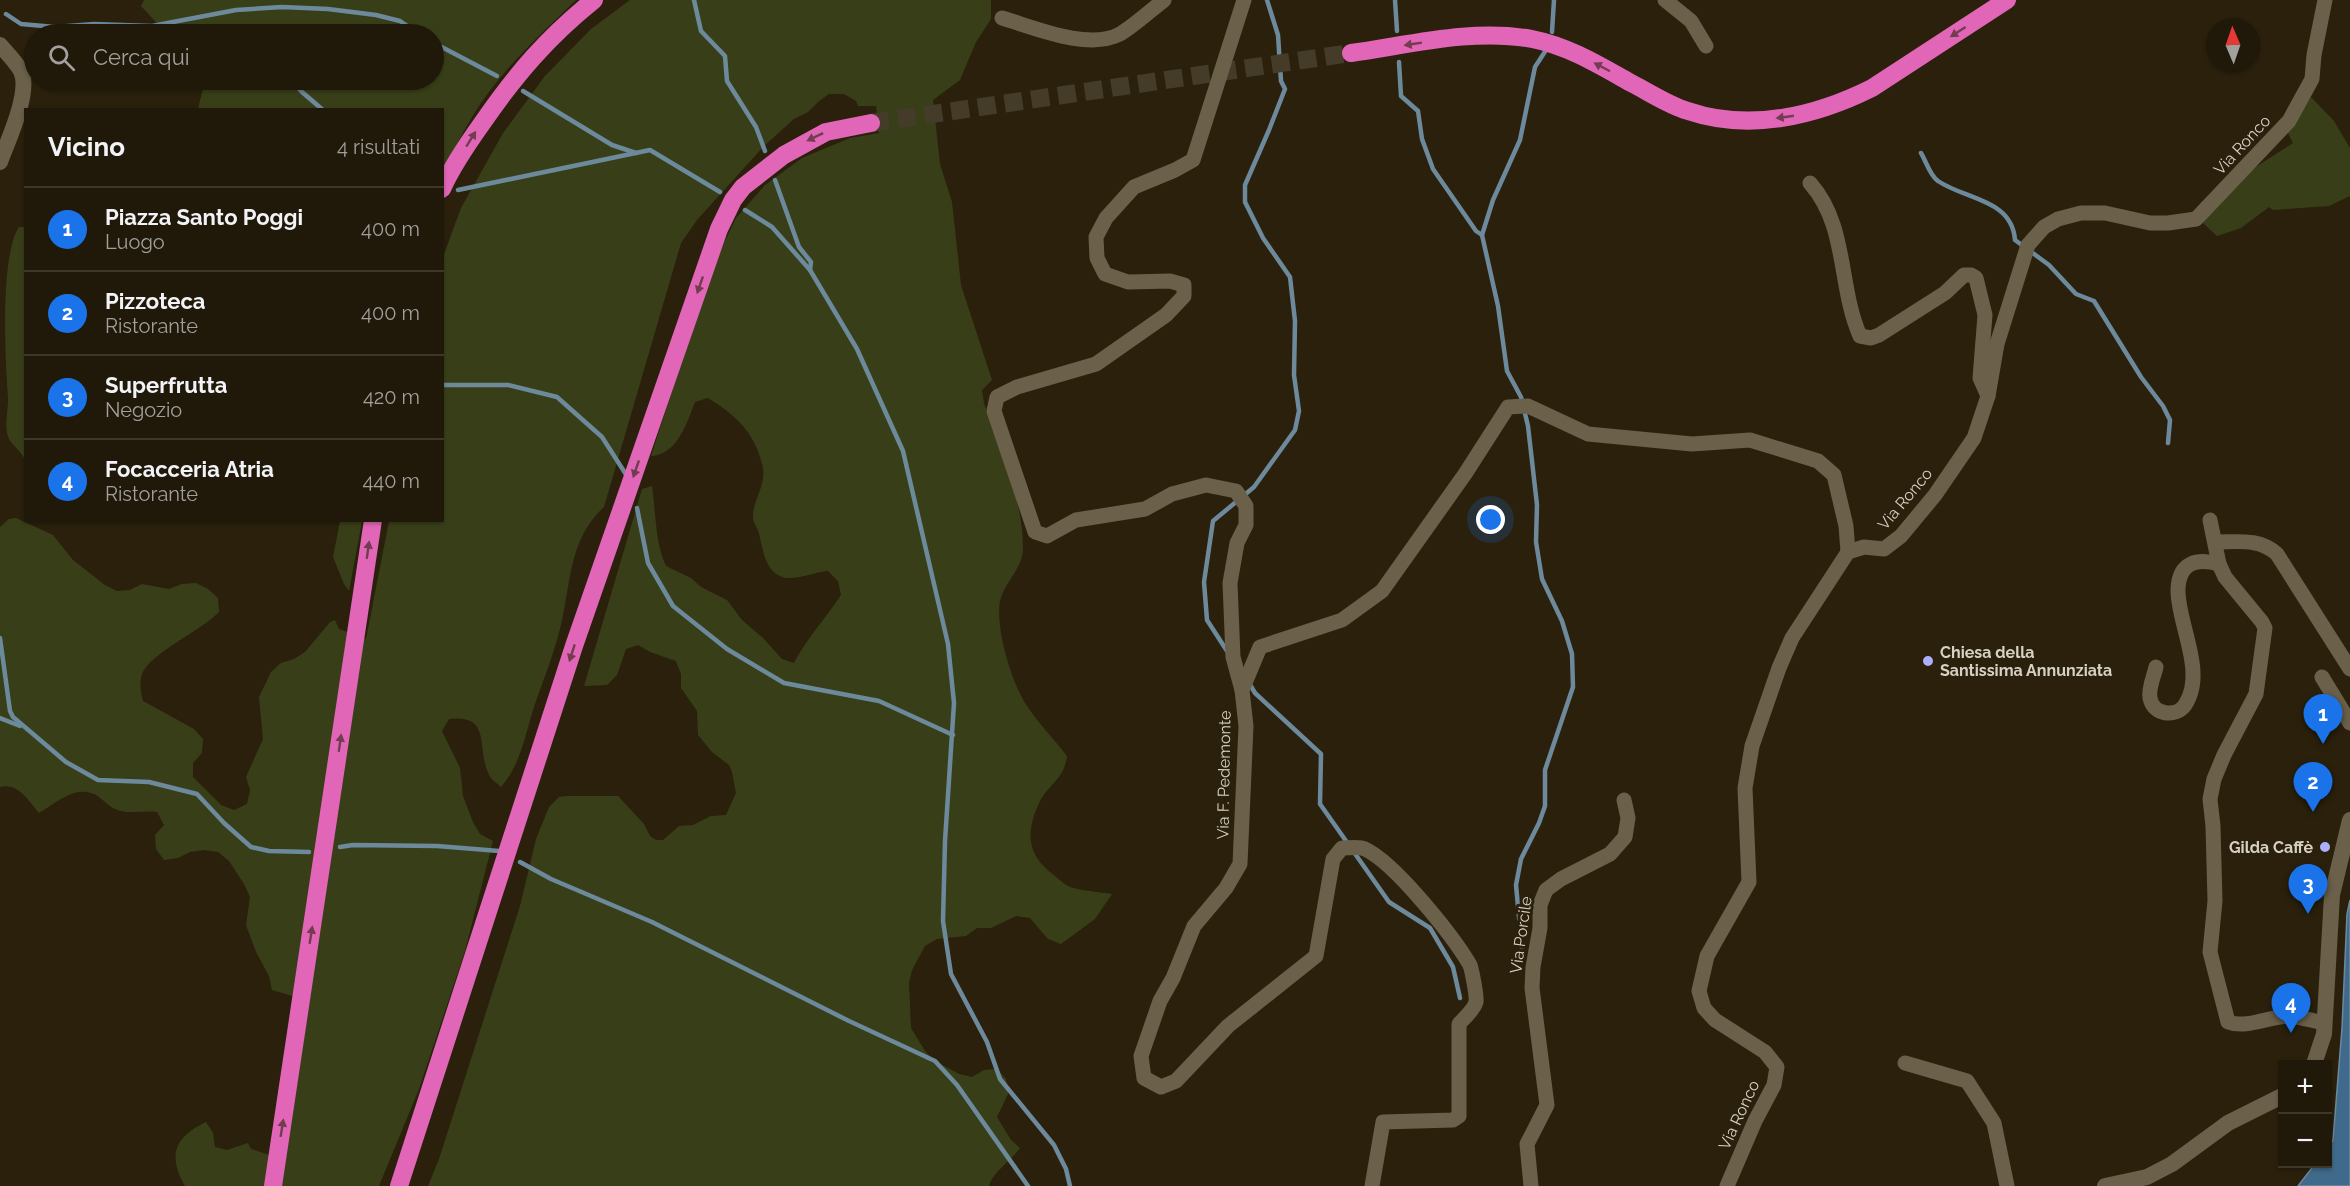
<!DOCTYPE html>
<html lang="it">
<head>
<meta charset="utf-8">
<style>
	:root { --surface:#201809; --page:#282112; --text:#f1f3f6; --muted:#a2a09c; --line:#3d372a; --accent:#1a73e8 }
	body { margin:0; font-family:Raleway,sans-serif; background:var(--page); color:var(--text) }
	.controls { position:absolute; right:18px; bottom:18px; display:grid; overflow:hidden; border-radius:0px; box-shadow:0 2px 4px #0004 }
	.controls button { width:54px; height:54px; display:grid; place-items:center; padding:0; border:0; border-bottom:2px solid var(--line); background:var(--surface); color:var(--text); font:30px sans-serif }
	.compass { position:absolute; left:2206px; top:18px; width:54px; height:54px; border-radius:50%; background:var(--surface); box-shadow:0 2px 4px #0004; rotate:358deg }
	.you { position:absolute; left:1491px; top:520px; width:21px; height:21px; margin:-15px; border:4px solid #fff; border-radius:50%; background:#1a73e8; box-shadow:0 0 0 9px #1a73e833 }
	.badge { display:grid; place-items:center; width:39px; height:39px; border-radius:50%; background:var(--accent); color:#fff; font-size:20px; font-weight:700 }
	.pin { position:absolute; translate:-50% -50px; filter:drop-shadow(0 2px 3px #0008) }
	.pin::after { content:''; position:absolute; top:32px; width:21px; height:18px; background:inherit; clip-path:polygon(0 0,100% 0,50% 100%) }
	.list { margin:0; padding:0; list-style:none }
	h2 { display:flex; justify-content:space-between; align-items:center; height:78px; margin:0; padding:0 24px; font-size:26px }
	h2 small { font-size:20px; font-weight:400; color:var(--muted) }
	.list li { display:grid; grid-template-columns:39px 1fr auto; gap:18px; align-items:center; box-sizing:border-box; height:84px; padding:0 24px; border-top:2px solid var(--line) }
	.list b { display:block; font-size:22px; white-space:nowrap }
	.list p { margin:0; font-size:20px; white-space:nowrap; color:var(--muted) }
	.list em { font-size:20px; font-style:normal; color:var(--muted) }
	.icon { flex:none; width:33px; height:33px; fill:none; stroke:currentColor; stroke-width:2; stroke-linecap:round; stroke-linejoin:round }
	.map { position:relative; flex:none; width:2350px; height:1186px; overflow:hidden }
	.search { position:absolute; background:var(--surface); box-shadow:0 2px 4px #0004; left:24px; top:24px; width:420px; height:66px; display:flex; align-items:center; gap:15px; box-sizing:border-box; padding:0 21px; border-radius:33px; color:var(--muted); font-size:22px }
	.panel { position:absolute; background:var(--surface); box-shadow:0 2px 4px #0004; left:24px; top:108px; width:420px; height:414px; border-radius:0px }
	.map>svg:first-child { display:block }
	.green { fill:#383f18 }
	.water { fill:#406a8b; stroke:#6d899c; stroke-width:1.5 }
	.lines { fill:none; stroke-linecap:round; stroke-linejoin:round }
	.stream { stroke:#6d899c; stroke-width:4.5 }
	.motorway-tunnel { stroke:#443b28; stroke-width:18; stroke-dasharray:18 9; stroke-linecap:butt }
	.minor { stroke:#6b604a; stroke-width:15 }
	.tertiary { stroke:#6b604a; stroke-width:16 }
	.secondary { stroke:#6b604a; stroke-width:16 }
	.motorway { stroke:#e266b7; stroke-width:18 }
	.oneway { fill:#743c50 }
	.poi-dot { fill:#adaffb; stroke:#2a200c; stroke-width:2 }
	.labels { text-anchor:middle; dominant-baseline:central; stroke-width:6; stroke-linejoin:round; paint-order:stroke }
	.street-label { font-size:16px; fill:#d7d1c5; stroke:#2a200c }
	.poi-label { font-size:16px; font-weight:bold; fill:#d7d1c5; stroke:#2a200c; text-anchor:start }
</style>
</head>
<body>
<div class="map">
<svg width="2350" height="1186" viewBox="0 0 2350 1186">
	<rect width="100%" height="100%" fill="#2a200c"/>
	<g class="green">
		<path d="M144,0H576C539,36 499,72 472,117C461,135 452,155 443,174L442,110L198,109L204,84L200,80H434V34H167L141,6Z"/>
		<path d="M630,0H991V19L976,42L960,80L933,100L940,164L952,202L961,285L992,380L982,390L984,403C1000,449 1023,499 1023,548C1023,569 1004,582 1000,601C995,628 1012,684 1027,706C1039,724 1054,739 1067,756C1064,780 1049,783 1039,803C1025,834 1027,856 1055,876C1060,880 1065,885 1070,887C1083,891 1099,892 1112,894L1095,919L1061,944L1048,939L1030,918L1016,916L991,928H977L966,936L937,939L925,946L912,970L909,983L911,1028L925,1051L935,1061L959,1074L972,1077L984,1070L997,1069L1006,1079L1009,1092L997,1117L1011,1140L1020,1148C1010,1162 993,1171 989,1186H428L439,1159L520,906L536,839L549,807L559,797L566,796H618L644,824L650,836L656,840H663L679,826L693,825L711,816L726,815L736,793L732,772L729,765L712,752L698,735L697,711L681,688V674L676,661L650,652L638,645L626,649L617,675L607,685L584,686L642,489L652,486C656,513 655,543 666,566L691,578L701,587L727,600L742,620L763,638L782,659L794,663C807,638 826,618 841,595L838,581L828,571C815,572 800,579 787,578C764,575 763,547 758,530C756,526 753,522 753,517C752,501 768,484 762,464C754,431 735,415 708,398L695,402C687,423 677,455 651,456L712,268L736,218L765,185L802,158L850,138L879,133L876,106H858L856,101L844,94H829L818,102L808,112L794,119L764,146L697,220L681,243L604,507C568,539 571,586 560,629C553,656 543,681 534,707C525,735 521,764 501,787C498,784 493,781 491,778C474,752 495,714 449,719L442,731L460,768L463,796L473,822L480,834L493,841L465,951L419,1089L379,1186H185C167,1155 175,1137 206,1122L213,1133L215,1147L227,1150L248,1143L251,1149L273,1156L306,1000L272,990L269,976L256,952L246,925L250,897L244,884L229,861L218,852L204,850L190,852L178,858L164,860L156,849L155,835L164,825L157,812C143,810 128,815 115,809C106,805 100,795 91,793C73,787 54,804 39,813C29,801 18,782 0,787V527L9,519L16,518L53,535L73,560L105,585L117,591L130,590L142,584L169,589L182,584L196,583L208,589L218,598L219,612C201,631 150,653 142,674C139,683 141,692 143,701L194,729L203,739L202,753L193,763V777L221,805L234,810L247,804L250,790L246,777L263,739L259,697L271,672L281,663L294,659L305,652L330,622L335,620L339,629L366,639L389,521L442,520L443,257L461,208L503,133L545,76L591,29Z"/>
		<path d="M2311,97L2334,121L2350,148V196L2329,206L2273,210L2269,207L2241,228L2217,236L2203,223L2240,177L2293,143L2287,131Z"/>
		<path d="M19,227H25V460C21,451 13,446 9,439C3,427 9,409 8,397C5,356 0,256 19,227Z"/>
		<path d="M340,521H362L349,591L344,584L333,557Z"/>
	</g>
	<path class="water" d="M2350,900V1186H2298L2315,1164H2328V1147L2333,1140L2342,1028L2347,914Z"/>
	<g class="lines">
		<g class="stream">
			<path d="M694,0L701,31L725,56L727,81L756,127L765,151"/>
			<path d="M1395,0L1397,31"/>
			<path d="M6,14L21,24L55,27L94,24L152,26L236,10L282,7L328,9L376,15L400,21L419,34"/>
			<path d="M1552,32L1554,0"/>
			<path d="M434,43L497,76"/>
			<path d="M1399,62L1401,96L1418,111L1422,139L1433,169L1476,231L1482,235"/>
			<path d="M292,80L302,92L323,110"/>
			<path d="M523,91L612,145L636,153"/>
			<path d="M1921,153C1926,161 1930,176 1938,181C1966,200 2012,199 2015,240L2049,265L2076,294L2094,301L2141,377L2163,406L2170,420L2168,443"/>
			<path d="M775,180L799,247L811,262L810,270L857,349L903,451L948,644L954,703L945,841L943,921L951,974L987,1042L1000,1079L1054,1145L1066,1169L1070,1186"/>
			<path d="M458,190L650,150L720,192"/>
			<path d="M745,210L772,227L810,270"/>
			<path d="M442,385H508L557,397L602,437L627,476"/>
			<path d="M637,508L648,563L673,606L727,649L784,683L879,701L953,735"/>
			<path d="M0,638L10,711L13,717L66,762L98,780L149,782L197,794L224,823L251,847L269,851L309,852"/>
			<path d="M1227,651L1207,620L1204,582L1213,521L1254,487L1295,430L1299,411L1294,375L1295,321L1290,277L1263,238L1245,202V185L1269,130L1285,89L1281,81L1278,35L1267,0"/>
			<path d="M1249,683L1255,693L1321,754L1320,804L1389,902L1430,928L1453,967L1460,998"/>
			<path d="M0,718L20,726"/>
			<path d="M340,847L353,845L437,846L499,851"/>
			<path d="M520,862L551,879L652,922L849,1021L935,1061L957,1085L1028,1186"/>
			<path d="M1522,949L1516,885L1521,859L1539,823L1545,806V770L1573,687L1572,654L1562,621L1542,579L1536,542L1537,505L1528,426L1521,397L1507,371L1498,306L1482,235L1493,200L1520,140L1535,67L1548,47"/>
		</g>
		<path class="motorway-tunnel" d="M871,123L1351,53"/>
		<g class="minor">
			<path d="M1244,0L1193,160L1175,170L1134,187L1106,218L1096,237L1097,258L1105,274L1128,282L1170,281L1184,285V296L1166,315L1096,364L1017,387L997,397L994,411L1035,532L1047,536L1076,520L1145,509L1172,494L1206,485L1236,491L1246,506V525L1237,543L1230,583L1233,657L1242,690L1246,726L1240,864L1226,888L1194,926L1173,978L1160,1001L1141,1056L1144,1078L1161,1087L1176,1081L1228,1026L1316,956L1333,859L1342,848C1349,848 1359,846 1365,849C1395,863 1453,936 1470,965C1472,971 1477,996 1476,1002C1474,1010 1464,1018 1459,1024V1116L1453,1120L1383,1122L1372,1186"/>
			<path d="M1665,0L1691,21L1706,46"/>
			<path d="M1002,18C1033,27 1088,51 1120,34C1135,25 1150,11 1164,0"/>
			<path d="M1810,183C1848,226 1838,286 1860,336L1871,338L1879,335L1945,293L1964,275H1971L1976,278L1985,315L1980,378L1988,396"/>
			<path d="M2210,520L2219,564L2225,577L2262,622L2265,628L2256,694L2224,755L2214,779L2210,799L2213,826L2215,901L2210,952L2228,1022C2247,1029 2270,1016 2290,1016C2301,1017 2313,1021 2324,1023"/>
			<path d="M2215,542C2238,542 2259,538 2277,554L2350,669"/>
			<path d="M2156,667C2154,676 2148,689 2150,698C2153,715 2176,718 2185,705C2207,672 2177,623 2178,589C2179,562 2197,558 2219,564"/>
			<path d="M2322,677L2350,723"/>
			<path d="M1242,690L1260,647L1342,620L1382,591L1465,474L1508,407L1528,406L1588,434L1692,444L1750,440L1818,461L1834,475L1846,526L1848,552"/>
			<path d="M1905,1063L1967,1081L1994,1123L2007,1186"/>
			<path d="M1531,1186L1527,1144L1547,1105L1532,988L1533,967L1540,928V905L1546,890L1561,879L1610,854L1625,837L1628,818L1624,800"/>
			<path d="M1727,1186L1755,1121L1774,1085L1777,1067L1765,1052L1715,1020L1704,1008L1699,991L1707,956L1749,882L1745,788L1752,746L1779,668L1792,638L1848,552L1864,547L1884,549L1901,536L1935,495L1974,438L1988,396L1997,344L2028,245L2044,227L2058,219L2081,213H2105L2150,223H2168L2196,219L2289,121L2312,79L2314,55L2325,0"/>
		</g>
		<path class="tertiary" d="M0,45C7,53 16,62 21,71C31,92 8,140 0,162"/>
		<g class="secondary">
			<path d="M2314,1064L2324,1034L2332,895L2350,820"/>
			<path d="M2105,1186L2147,1177L2172,1164L2228,1123L2282,1096"/>
		</g>
		<g class="motorway">
			<path d="M1351,53C1409,45 1473,28 1532,39C1568,46 1599,65 1631,83C1649,92 1668,105 1688,111C1750,132 1816,116 1872,88L2007,0"/>
			<path d="M442,189C452,166 468,143 483,122C516,74 548,37 594,0"/>
			<path d="M273,1186L373,520"/>
			<path d="M399,1186L574,646L719,229L733,200L743,187L784,155L826,132L871,123"/>
		</g>
	</g>
	<defs><path id="oneway-solid" d="M-6-.8H1V-3.2L6.5 0L1 3.2V.8H-6Z" transform="scale(1.5)"/></defs>
	<g class="oneway">
		<use href="#oneway-solid" transform="translate(1958 32) rotate(147)"/>
		<use href="#oneway-solid" transform="translate(1413 44) rotate(171)"/>
		<use href="#oneway-solid" transform="translate(1602 67) rotate(-152)"/>
		<use href="#oneway-solid" transform="translate(1785 117) rotate(172)"/>
		<use href="#oneway-solid" transform="translate(815 137) rotate(154)"/>
		<use href="#oneway-solid" transform="translate(471 139) rotate(-58)"/>
		<use href="#oneway-solid" transform="translate(700 285) rotate(109)"/>
		<use href="#oneway-solid" transform="translate(636 469) rotate(109)"/>
		<use href="#oneway-solid" transform="translate(368 550) rotate(-82)"/>
		<use href="#oneway-solid" transform="translate(572 653) rotate(108)"/>
		<use href="#oneway-solid" transform="translate(340 743) rotate(-82)"/>
		<use href="#oneway-solid" transform="translate(311 935) rotate(-81)"/>
		<use href="#oneway-solid" transform="translate(282 1128) rotate(-81)"/>
	</g>
	<g class="poi-dot">
		<circle cx="1928" cy="661" r="6"/>
		<circle cx="2325" cy="847" r="6"/>
	</g>
	<g class="labels">
		<g class="street-label">
			<text transform="translate(2242 145) rotate(-47)">Via Ronco</text>
			<text transform="translate(1905 499) rotate(-50)">Via Ronco</text>
			<text transform="translate(1224 775) rotate(-89)">Via F. Pedemonte</text>
			<text transform="translate(1521 935) rotate(-82)">Via Porcile</text>
			<text transform="translate(1739 1115) rotate(-65)">Via Ronco</text>
		</g>
		<g class="poi-label">
			<text x="1940" y="652">Chiesa della<tspan x="1940" dy="18">Santissima Annunziata</tspan></text>
			<text x="2313" y="847" text-anchor="end">Gilda Caffè</text>
		</g>
	</g>
</svg>
<div class="controls">
<button>+</button>
<button>−</button>
</div>
<svg class="compass" viewBox="-18 -18 36 36"><path d="M0-13l5 13h-10z" fill="#e53935"/><path d="M0 13l5-13h-10z" fill="#a2a09c"/></svg>
<div class="you"></div>
<div class="pin badge" style="left:2323px;top:744px">1</div>
<div class="pin badge" style="left:2313px;top:812px">2</div>
<div class="pin badge" style="left:2308px;top:914px">3</div>
<div class="pin badge" style="left:2291px;top:1033px">4</div>
<div class="search"><svg class="icon" aria-label="search" viewBox="0 0 24 24"><circle cx="10" cy="10" r="6"/><path d="M15 15l6 6"/></svg>Cerca qui</div>
<section class="panel">
<h2>Vicino<small>4 risultati</small></h2>
<ul class="list">
<li><span class="badge">1</span><div><b>Piazza Santo Poggi</b><p>Luogo</p></div><em>400 m</em></li>
<li><span class="badge">2</span><div><b>Pizzoteca</b><p>Ristorante</p></div><em>400 m</em></li>
<li><span class="badge">3</span><div><b>Superfrutta</b><p>Negozio</p></div><em>420 m</em></li>
<li><span class="badge">4</span><div><b>Focacceria Atria</b><p>Ristorante</p></div><em>440 m</em></li>
</ul>
</section>
</div>
</body>
</html>
